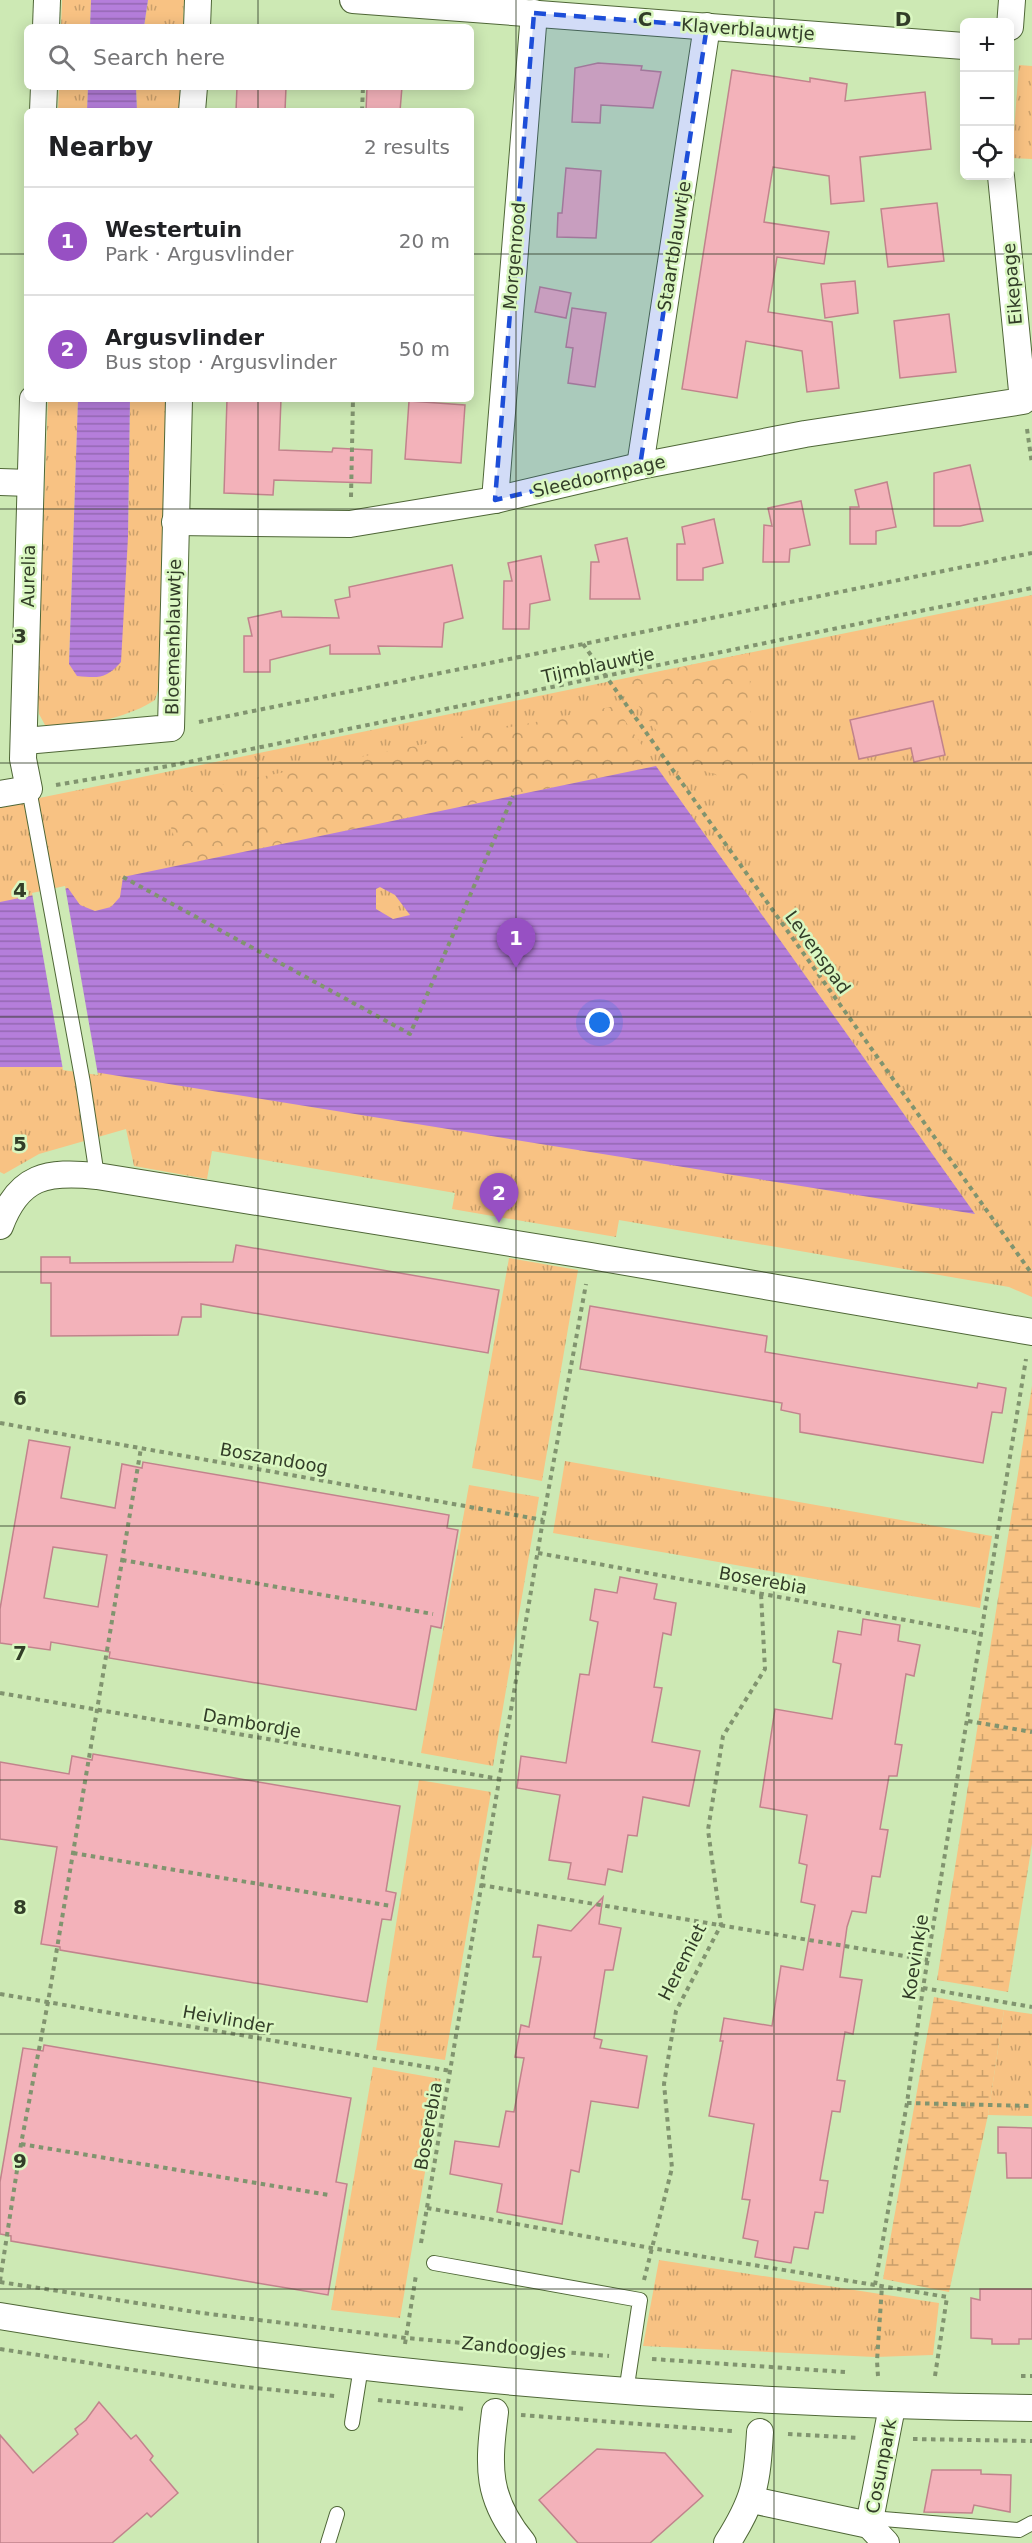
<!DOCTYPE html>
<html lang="en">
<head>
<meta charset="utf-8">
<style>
	:root { --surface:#fff; --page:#f6f6f6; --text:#202124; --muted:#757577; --line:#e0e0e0; --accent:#9750c3 }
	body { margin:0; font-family:"DejaVu Sans",sans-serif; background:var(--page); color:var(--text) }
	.controls { position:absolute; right:18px; top:18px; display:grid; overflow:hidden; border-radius:9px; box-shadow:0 3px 15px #0003 }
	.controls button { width:54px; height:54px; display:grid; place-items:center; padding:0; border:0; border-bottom:2px solid var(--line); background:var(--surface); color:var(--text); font:30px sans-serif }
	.you { position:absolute; left:600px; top:1023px; width:21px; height:21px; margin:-15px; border:4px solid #fff; border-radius:50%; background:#1a73e8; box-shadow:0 0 0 9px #1a73e833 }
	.badge { display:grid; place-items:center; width:39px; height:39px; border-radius:50%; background:var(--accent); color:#fff; font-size:20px; font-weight:700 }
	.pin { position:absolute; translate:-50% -50px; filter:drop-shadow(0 2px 3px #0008) }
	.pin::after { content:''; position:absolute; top:32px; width:21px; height:18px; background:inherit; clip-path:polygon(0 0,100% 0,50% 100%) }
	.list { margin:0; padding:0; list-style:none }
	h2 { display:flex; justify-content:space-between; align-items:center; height:78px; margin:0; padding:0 24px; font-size:26px }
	h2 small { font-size:20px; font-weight:400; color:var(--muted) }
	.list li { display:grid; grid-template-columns:39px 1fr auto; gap:18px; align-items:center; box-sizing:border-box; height:108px; padding:0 24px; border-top:2px solid var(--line) }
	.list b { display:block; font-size:22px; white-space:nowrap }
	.list p { margin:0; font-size:20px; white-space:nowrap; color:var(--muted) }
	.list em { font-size:20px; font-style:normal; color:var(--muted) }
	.icon { flex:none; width:33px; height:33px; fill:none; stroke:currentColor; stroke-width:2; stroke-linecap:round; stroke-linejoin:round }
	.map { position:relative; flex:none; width:1032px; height:2543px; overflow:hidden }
	.search { position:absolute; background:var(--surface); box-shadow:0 3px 15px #0003; left:24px; top:24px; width:450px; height:66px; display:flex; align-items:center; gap:15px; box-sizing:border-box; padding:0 21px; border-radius:9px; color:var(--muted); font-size:22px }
	.panel { position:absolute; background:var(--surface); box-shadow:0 3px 15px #0003; left:24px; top:108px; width:450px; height:294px; border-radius:9px }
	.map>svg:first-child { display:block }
	.grass { fill:url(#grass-tufts) }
	.forest { fill:url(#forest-crowns) }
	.wetland { fill:url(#wetland-marsh) }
	.water { fill:url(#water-rules); fill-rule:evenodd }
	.pier { fill:#cde9b4 }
	.building { fill:#f3b2ba; stroke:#c1838c; stroke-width:1.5; fill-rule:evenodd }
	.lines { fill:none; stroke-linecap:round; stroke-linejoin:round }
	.lane-casing { stroke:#4f6737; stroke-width:16 }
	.street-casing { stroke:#4f6737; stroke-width:28 }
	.path { stroke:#81946f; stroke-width:4; stroke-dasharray:4.5 4.5; stroke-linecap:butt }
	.lane { stroke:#fff; stroke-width:14 }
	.street { stroke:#fff; stroke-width:26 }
	.marked { fill:#1d4ed8; fill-opacity:0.2; stroke:#1d4ed8; stroke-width:4.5; stroke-dasharray:12 8; stroke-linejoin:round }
	.grid { fill:none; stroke:#323d28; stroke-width:1.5; stroke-opacity:0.55 }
	.labels { text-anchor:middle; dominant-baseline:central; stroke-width:5; stroke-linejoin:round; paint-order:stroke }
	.street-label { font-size:18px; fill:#323d28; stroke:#daf7c1 }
	.grid-label { font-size:20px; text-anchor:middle; font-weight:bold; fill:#323d28; stroke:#daf7c1; stroke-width:5; stroke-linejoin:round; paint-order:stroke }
</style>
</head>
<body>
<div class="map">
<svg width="1032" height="2543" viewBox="0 0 1032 2543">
	<defs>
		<pattern id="grass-tufts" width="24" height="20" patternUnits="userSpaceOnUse" patternTransform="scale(1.5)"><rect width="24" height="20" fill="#f8c283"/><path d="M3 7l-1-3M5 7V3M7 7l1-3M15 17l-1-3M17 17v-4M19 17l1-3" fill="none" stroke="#c99f6b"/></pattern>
		<pattern id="forest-crowns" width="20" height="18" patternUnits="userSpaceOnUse" patternTransform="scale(1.5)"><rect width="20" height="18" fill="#f8c283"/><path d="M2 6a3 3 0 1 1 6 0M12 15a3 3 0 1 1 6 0" fill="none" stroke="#c99f6b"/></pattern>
		<pattern id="wetland-marsh" width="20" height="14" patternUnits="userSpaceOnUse" patternTransform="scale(1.5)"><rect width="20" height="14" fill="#f8c283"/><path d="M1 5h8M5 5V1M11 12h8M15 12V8" fill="none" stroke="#c99f6b"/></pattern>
		<pattern id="water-rules" width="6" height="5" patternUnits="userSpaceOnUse" patternTransform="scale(1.5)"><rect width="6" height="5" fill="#b57edb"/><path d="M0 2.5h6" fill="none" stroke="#9468b2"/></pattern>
	</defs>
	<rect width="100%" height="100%" fill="#cde9b4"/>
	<g class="grass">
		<path d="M62,0H91L90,27H61Z"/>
		<path d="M148,0H184L183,27H144Z"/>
		<path d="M1019,65L1032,66V159L1012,158Z"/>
		<path d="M59,87H88L87,111H58Z"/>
		<path d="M136,87H181L180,111H137Z"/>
		<path d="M48,399H78L69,664L128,537L130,399H171L160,684L155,700C128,718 77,729 45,725L39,714L37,688Z"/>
		<path d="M1032,595V1297L1009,1287L619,1220L616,1237L452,1209L455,1193L212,1151L207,1179L134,1166L126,1129L39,1154L4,1174L0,1172V806Z"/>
		<path d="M509,1258L578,1270L542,1481L472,1468Z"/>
		<path d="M565,1461L992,1536L980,1608L553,1533Z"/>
		<path d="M469,1485L539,1497L493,1766L421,1753Z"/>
		<path d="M419,1780L491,1792L445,2060L376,2050Z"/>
		<path d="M1004,2010L1032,2014V2116L988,2115Z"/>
		<path d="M373,2067L441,2079L400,2318L331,2310Z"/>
		<path d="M659,2260L939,2303L933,2355L875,2357L643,2346Z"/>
	</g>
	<g class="forest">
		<path d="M749,653L753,788L679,762L620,680Z"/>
		<path d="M615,706L656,766L184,864L160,797Z"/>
	</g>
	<g class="wetland">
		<path d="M1032,1386V1844L1008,1992L937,1980Z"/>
		<path d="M934,1997L1004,2010L988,2115L949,2292L883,2279Z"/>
	</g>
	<g class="water">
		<path d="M91,0H148L144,27H90Z"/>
		<path d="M88,87H136L137,111H87Z"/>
		<path d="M78,399H130L128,537L121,662C106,679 99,678 77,676L69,664Z"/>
		<path d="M656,766L975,1214L63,1067H0V902L68,888L80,905L95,911L111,907L120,897L123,877ZM380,887L395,895L410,915L393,919L376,909V889Z"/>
	</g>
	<path class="pier" d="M65,886L98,1075L63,1070L32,893Z"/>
	<g class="building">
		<path d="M598,63L642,66L641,70L661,72L653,108L601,105L600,123L572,122L575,68Z"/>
		<path d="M732,70L810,82V78L847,84L845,101L925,92L931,149L860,157L864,201L831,204L829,176L773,167L764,222L829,232L824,264L777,257L768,312L832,322L839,388L807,392L802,351L746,341L737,398L682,389Z"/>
		<path d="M237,87H286L285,111H236Z"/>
		<path d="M367,87H402L400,111H366Z"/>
		<path d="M566,168L601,171L596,238L557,237L558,213H562Z"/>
		<path d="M937,203L944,261L888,267L881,209Z"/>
		<path d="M855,281L858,313L825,318L821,284Z"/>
		<path d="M540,287L571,293L566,318L535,312Z"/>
		<path d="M572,308L606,313L595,387L568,383L573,348L566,347Z"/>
		<path d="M949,314L956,372L900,378L894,321Z"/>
		<path d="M227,399H281L279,450L332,452L333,448L372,450L371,483L274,480L273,495L224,493Z"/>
		<path d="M409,401L465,405L461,463L405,459Z"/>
		<path d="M970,465L983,521L960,526H934V473Z"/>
		<path d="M887,482L896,527L876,531V544H850V507H859L855,490Z"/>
		<path d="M801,501L810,545L790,549L789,562H763L764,525L772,526L768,508Z"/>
		<path d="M714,519L723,563L703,568V580H677V544H685L682,527Z"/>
		<path d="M627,538L640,599H590L591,562H599L595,545Z"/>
		<path d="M541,556L550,600L530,604L529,629H503L504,581H512L508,563Z"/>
		<path d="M452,565L463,618L444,623L442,647L378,646L380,654H330V645L270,660V672H244V636H252L248,618L281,611L282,617L339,618L335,600L350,597L349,587Z"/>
		<path d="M933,701L945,755L914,762L911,748L859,759L850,720Z"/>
		<path d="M236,1245L499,1290L488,1353L201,1304V1317H182L178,1335L51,1336V1283H41V1257H70V1263L233,1262Z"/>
		<path d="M590,1306L767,1336L765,1352L977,1388L978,1383L1006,1388L1002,1413L992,1412L983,1463L800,1432V1414L781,1410L782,1403L580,1369Z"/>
		<path d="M29,1440L70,1447L61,1498L115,1508L122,1464L142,1468L143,1462L449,1515L447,1528L458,1530L441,1628L431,1626L416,1710L109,1658L110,1652L51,1642L50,1650L0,1643V1609ZM53,1547L107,1555L98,1607L44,1598Z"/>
		<path d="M620,1577L657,1584L654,1599L676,1603L671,1635L663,1633L654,1687L662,1688L652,1742L700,1751L689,1806L643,1797L637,1836L628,1835L622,1872L608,1869L605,1885L568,1879L571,1863L549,1860L560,1795L517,1788L521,1756L566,1763L580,1674L589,1675L598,1622L590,1620L595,1589L617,1593Z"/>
		<path d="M863,1619L900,1625L898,1641L920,1645L914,1676L906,1674L895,1744L902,1745L897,1776H889L880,1829L888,1830L880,1877L872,1876L866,1913L852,1911L847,1927L840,1977L862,1980L853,2034L845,2032L837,2080L845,2081L840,2112L832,2111L820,2180L828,2181L823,2213L815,2212L808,2249L794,2247L791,2263L755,2257L758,2241L743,2238L750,2200L742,2199L754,2124L709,2116L723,2041H720L724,2018L772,2026L781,1966L803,1970L815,1905L801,1902L807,1865L799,1863L807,1815L760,1807L775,1709L832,1719L841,1664L833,1662L838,1631L861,1635Z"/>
		<path d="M93,1754L400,1806L386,1891L396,1893L391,1920L382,1919L367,2002L60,1950V1947L41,1944L57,1847L0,1839V1762L69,1774L72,1756L92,1760Z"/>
		<path d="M603,1897L599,1924L621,1928L613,1970H605L594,2038L602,2040L600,2048L647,2056L638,2108L591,2101L579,2172L571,2170L562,2224L497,2212L502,2184L450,2174L455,2141L499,2147L506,2111L514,2112L524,2058L515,2057L521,2025L529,2027L541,1957H533L538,1925L571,1931Z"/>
		<path d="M44,2045L351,2098L336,2182L347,2184L328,2295L11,2241V2236L0,2234V2182L23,2048L43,2051Z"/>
		<path d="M998,2127L1032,2128V2178H1007L1006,2153H998Z"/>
		<path d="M980,2289H1032V2339H1019V2344H992V2339L971,2338V2298L980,2300Z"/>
		<path d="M99,2402L131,2439L136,2435L153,2456L150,2460L178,2493L151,2517L147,2513L112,2543H0V2435L33,2473L78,2434L75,2429L86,2420Z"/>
		<path d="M597,2449L665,2453L703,2496L650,2543H578L539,2500Z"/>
		<path d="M932,2470H981V2474L1011,2475L1010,2512L974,2505L972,2513L924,2512Z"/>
	</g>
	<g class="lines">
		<defs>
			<g id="lane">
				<path d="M29,789L83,1083L97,1176"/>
				<path d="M434,2263L640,2300L626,2392"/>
				<path d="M352,2423L361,2367"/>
				<path d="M871,2518L1019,2530L1032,2523"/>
				<path d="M328,2543L337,2514"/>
			</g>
			<g id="street">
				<path d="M353,0L964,46"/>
				<path d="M46,27L47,0"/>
				<path d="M197,27L198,0"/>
				<path d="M1010,27L1012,0"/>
				<path d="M43,111L44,87"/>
				<path d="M192,111L194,87"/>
				<path d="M640,466L707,26"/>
				<path d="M0,482L30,483"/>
				<path d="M495,500L534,13"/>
				<path d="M175,522L350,524L495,500L640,466L805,434L1023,401L1001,176"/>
				<path d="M25,741L171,728L179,399"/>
				<path d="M0,794L29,789L23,759L33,399"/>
				<path d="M0,1226C19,1175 47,1171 97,1176L591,1256L1032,1332"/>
				<path d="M0,2316C341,2373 686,2404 1032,2408"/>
				<path d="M495,2412C488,2467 486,2498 523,2543"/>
				<path d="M752,2500L869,2525"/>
				<path d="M727,2543C755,2499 757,2483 760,2432"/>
				<path d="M886,2543L869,2525L892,2407"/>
			</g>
		</defs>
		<use href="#lane" class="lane-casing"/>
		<use href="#street" class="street-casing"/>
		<g class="path">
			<path d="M362,111L363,87"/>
			<path d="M1027,429L1032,464"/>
			<path d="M351,497L353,399"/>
			<path d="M583,644L1032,1274"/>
			<path d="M199,722L1032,553"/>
			<path d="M56,785L169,766L1032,588"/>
			<path d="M123,877L410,1034L513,796"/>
			<path d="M0,1423L543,1520"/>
			<path d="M538,1553L982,1634"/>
			<path d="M122,1560L433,1614"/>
			<path d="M0,1693L500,1779"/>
			<path d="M968,1721L1032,1732"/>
			<path d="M73,1853L391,1906"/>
			<path d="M481,1885L928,1960"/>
			<path d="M923,1988L1032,2007"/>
			<path d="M0,1994L451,2071"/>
			<path d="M907,2103L1032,2106"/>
			<path d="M21,2144L329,2195"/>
			<path d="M427,2208L651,2248L947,2297L935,2376"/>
			<path d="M421,2243L543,1520L586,1284"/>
			<path d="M644,2280L672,2168L664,2084L676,2011L721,1925L708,1830L723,1736L765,1669L761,1594"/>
			<path d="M0,2281L21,2144L48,2002L141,1448"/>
			<path d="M0,2282L202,2313L406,2338L609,2356"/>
			<path d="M875,2285L907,2103L923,1988L1026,1359"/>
			<path d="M405,2344L416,2275"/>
			<path d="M0,2349L236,2386L335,2396"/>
			<path d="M652,2359L845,2372"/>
			<path d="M878,2376L877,2361L882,2286"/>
			<path d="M1021,2376H1032"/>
			<path d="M378,2400L466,2409"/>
			<path d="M521,2415L732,2431"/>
			<path d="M788,2434L858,2438"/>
			<path d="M913,2439L1032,2441"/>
		</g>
		<use href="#lane" class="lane"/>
		<use href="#street" class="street"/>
	</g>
	<path class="marked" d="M534,13L707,26L640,466L495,500Z"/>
	<path class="grid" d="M258,0V27M516,0V2543M774,0V2543M258,87V111M0,254H27M471,254H1032M258,399V2543M0,509H1032M0,763H1032M0,1017H1032M0,1272H1032M0,1526H1032M0,1780H1032M0,2034H1032M0,2289H1032"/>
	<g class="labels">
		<g class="street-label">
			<text transform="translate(748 29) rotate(4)">Klaverblauwtje</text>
			<text transform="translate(674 246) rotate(-81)">Staartblauwtje</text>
			<text transform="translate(514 256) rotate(-85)">Morgenrood</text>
			<text transform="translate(1012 284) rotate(-95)">Eikepage</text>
			<text transform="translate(599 476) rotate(-13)">Sleedoornpage</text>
			<text transform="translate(28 576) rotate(-89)">Aurelia</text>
			<text transform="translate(173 637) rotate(-89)">Bloemenblauwtje</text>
			<text transform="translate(598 665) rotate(-12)">Tijmblauwtje</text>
			<text transform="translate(818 952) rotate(54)">Levenspad</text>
			<text transform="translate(274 1458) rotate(10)">Boszandoog</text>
			<text transform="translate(763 1580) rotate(10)">Boserebia</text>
			<text transform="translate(252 1723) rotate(10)">Dambordje</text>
			<text transform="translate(915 1957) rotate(-81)">Koevinkje</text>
			<text transform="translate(682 1962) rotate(-63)">Heremiet</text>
			<text transform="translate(228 2019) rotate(10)">Heivlinder</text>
			<text transform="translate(428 2126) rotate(-80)">Boserebia</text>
			<text transform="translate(514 2347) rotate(5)">Zandoogjes</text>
			<text transform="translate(881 2466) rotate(-79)">Cosunpark</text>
		</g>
	</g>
	<g class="grid-label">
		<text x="645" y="26">C</text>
		<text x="903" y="26">D</text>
		<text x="20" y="643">3</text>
		<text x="20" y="897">4</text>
		<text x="20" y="1151">5</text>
		<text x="20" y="1405">6</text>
		<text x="20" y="1660">7</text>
		<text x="20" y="1914">8</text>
		<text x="20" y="2168">9</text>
	</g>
</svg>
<div class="controls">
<button>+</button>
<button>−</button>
<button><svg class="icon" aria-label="locate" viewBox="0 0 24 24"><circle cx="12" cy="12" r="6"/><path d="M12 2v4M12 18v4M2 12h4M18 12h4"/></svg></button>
</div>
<div class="you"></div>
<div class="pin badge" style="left:516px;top:968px">1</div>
<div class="pin badge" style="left:499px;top:1223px">2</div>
<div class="search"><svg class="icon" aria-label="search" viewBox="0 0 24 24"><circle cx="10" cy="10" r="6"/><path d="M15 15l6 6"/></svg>Search here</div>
<section class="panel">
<h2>Nearby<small>2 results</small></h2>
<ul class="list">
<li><span class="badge">1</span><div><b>Westertuin</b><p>Park · Argusvlinder</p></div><em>20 m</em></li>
<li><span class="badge">2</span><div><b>Argusvlinder</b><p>Bus stop · Argusvlinder</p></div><em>50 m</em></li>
</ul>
</section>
</div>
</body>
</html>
